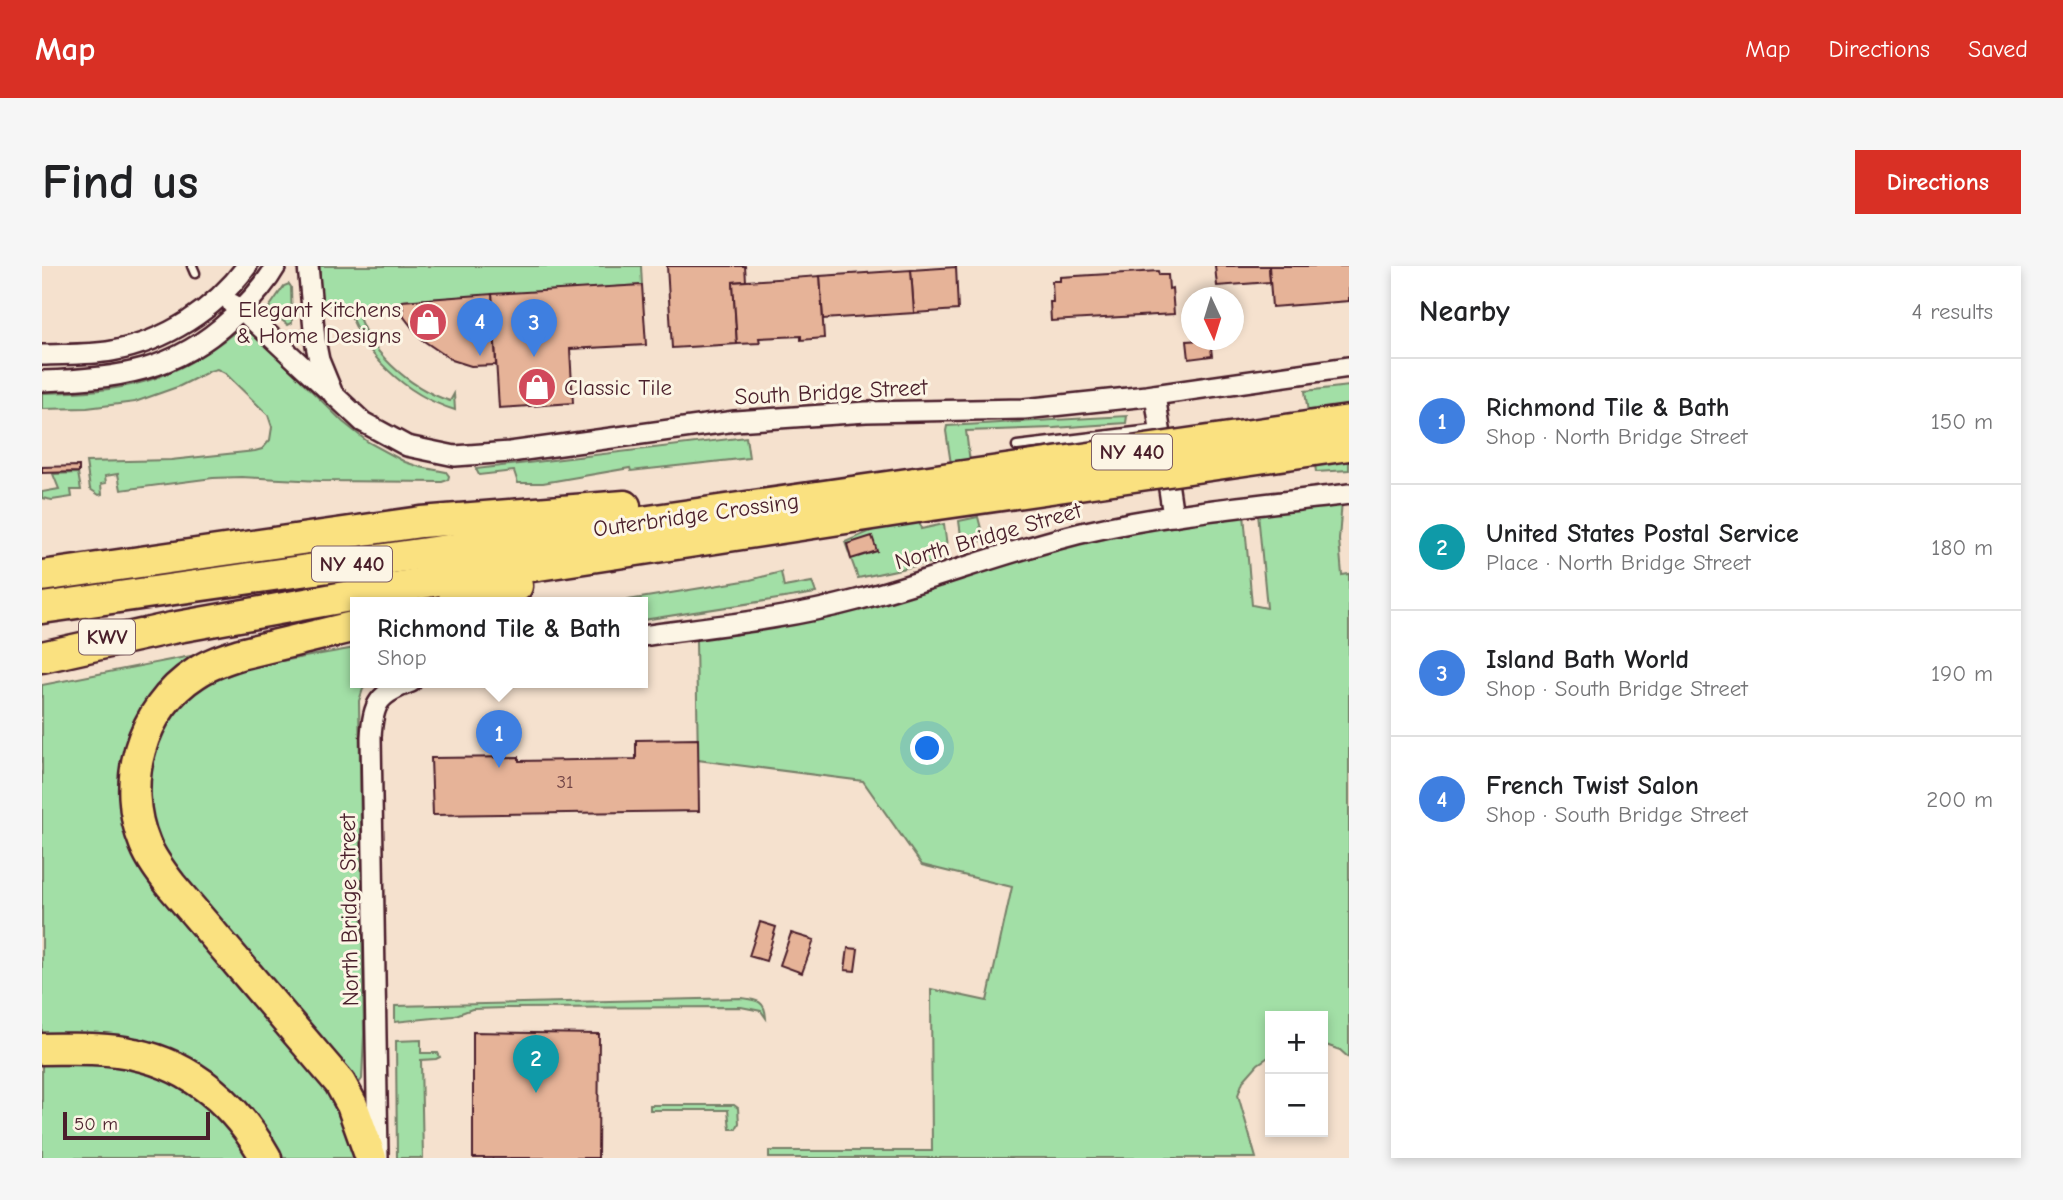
<!DOCTYPE html>
<html lang="en">
<head>
<meta charset="utf-8">
<style>
	:root { --surface:#fff; --page:#f6f6f6; --text:#202124; --muted:#757577; --line:#e0e0e0; --accent:#d93025 }
	body { margin:0; font-family:"Comic Neue",sans-serif; background:var(--page); color:var(--text) }
	.controls { position:absolute; right:21px; bottom:21px; display:grid; overflow:hidden; border-radius:0px; box-shadow:0 4px 10px #0003 }
	.controls button { width:63px; height:63px; display:grid; place-items:center; padding:0; border:0; border-bottom:2px solid var(--line); background:var(--surface); color:var(--text); font:35px sans-serif }
	.compass { position:absolute; left:1139px; top:21px; width:63px; height:63px; border-radius:50%; background:var(--surface); box-shadow:0 4px 10px #0003; rotate:176deg }
	.scale { position:absolute; left:21px; bottom:18px; width:147px; box-sizing:border-box; padding-left:7px; border:4px solid #4a1f2b; border-top:0; font-size:19px; line-height:24px; white-space:nowrap; color:#4a1f2b; -webkit-text-stroke:5px #fcf5e5; paint-order:stroke }
	.you { position:absolute; left:886px; top:483px; width:24px; height:24px; margin:-18px; border:5px solid #fff; border-radius:50%; background:#1a73e8; box-shadow:0 0 0 10px #1a73e833 }
	.badge { display:grid; place-items:center; width:46px; height:46px; border-radius:50%; background:var(--accent); color:#fff; font-size:23px; font-weight:700 }
	.pin { position:absolute; translate:-50% -58px; filter:drop-shadow(0 2px 4px #0008) }
	.pin::after { content:''; position:absolute; top:37px; width:24px; height:21px; background:inherit; clip-path:polygon(0 0,100% 0,50% 100%) }
	.popup { position:absolute; left:308px; top:331px; width:298px; height:91px; box-sizing:border-box; display:grid; place-content:center; border-radius:0px; background:var(--surface); filter:drop-shadow(0 2px 5px #0005); font-size:23px; white-space:nowrap; color:var(--muted) }
	.popup b { font-size:26px; color:var(--text) }
	.popup::after { content:''; position:absolute; left:50%; top:100%; margin-left:-14px; border:14px solid transparent; border-top-color:var(--surface) }
	.list { margin:0; padding:0; list-style:none }
	h2 { display:flex; justify-content:space-between; align-items:center; height:91px; margin:0; padding:0 28px; font-size:30px }
	h2 small { font-size:23px; font-weight:400; color:var(--muted) }
	.list li { display:grid; grid-template-columns:46px 1fr auto; gap:21px; align-items:center; box-sizing:border-box; height:126px; padding:0 28px; border-top:2px solid var(--line) }
	.list b { display:block; font-size:26px; white-space:nowrap }
	.list p { margin:0; font-size:23px; white-space:nowrap; color:var(--muted) }
	.list em { font-size:23px; font-style:normal; color:var(--muted) }
	.map { position:relative; flex:none; width:1307px; height:892px; overflow:hidden; border-radius:0px }
	header { display:flex; align-items:center; gap:42px; box-sizing:border-box; height:98px; padding:0 35px; background:var(--accent); color:#fff }
	header strong { font-size:33px }
	nav { display:flex; gap:38px; margin-inline-start:auto; font-size:24px }
	.intro { display:flex; align-items:center; justify-content:space-between; box-sizing:border-box; height:168px; padding:0 42px }
	h1 { margin:0; font-size:49px }
	.button { padding:18px 32px; border-radius:0px; background:var(--accent); color:#fff; font-size:24px; font-weight:700 }
	main { display:flex; gap:42px; padding:0 42px }
	aside { flex:1; background:var(--surface); border-radius:0px; box-shadow:0 4px 10px #0003 }
	.map>svg:first-child { display:block }
	.green { fill:#a2dfa6; stroke:#767f68; stroke-width:2 }
	.building { fill:#e6b398; stroke:#4a1f2b; stroke-width:2 }
	.lines { fill:none; stroke-linecap:round; stroke-linejoin:round }
	.service-casing { stroke:#4a1f2b; stroke-width:13 }
	.tertiary-casing { stroke:#4a1f2b; stroke-width:24 }
	.motorway-casing { stroke:#4a1f2b; stroke-width:35 }
	.service { stroke:#fcf5e5; stroke-width:8 }
	.tertiary { stroke:#fcf5e5; stroke-width:19 }
	.motorway { stroke:#fae180; stroke-width:30 }
	.motorway-bridge-casing { stroke:#4a1f2b; stroke-width:35; stroke-linecap:butt }
	.motorway-bridge { stroke:#fae180; stroke-width:30 }
	.labels { text-anchor:middle; dominant-baseline:central; stroke-width:6; stroke-linejoin:round; paint-order:stroke }
	.number-label { font-size:19px; fill:#714446 }
	.shield { fill:#fcf5e5; stroke:#7f5f63; stroke-width:2 }
	.shield-label { font-size:21px; font-weight:bold; fill:#4a1f2b }
	.poi-label { font-size:23px; fill:#4a1f2b; stroke:#fcf5e5; text-anchor:end }
	.street-label { font-size:23px; fill:#4a1f2b; stroke:#fcf5e5 }
</style>
</head>
<body>
<header>
<strong>Map</strong>
<nav><a>Map</a><a>Directions</a><a>Saved</a></nav>
</header>
<div class="intro"><h1>Find us</h1><a class="button">Directions</a></div>
<main>
<div class="map">
<svg width="1307" height="892" viewBox="0 0 1307 892">
	<rect width="100%" height="100%" fill="#f5e1ce"/>
	<filter id="ink" filterUnits="userSpaceOnUse"><feTurbulence type="fractalNoise" baseFrequency=".0143" numOctaves="2"/><feDisplacementMap in="SourceGraphic" scale="14" xChannelSelector="R" yChannelSelector="G"/><feConvolveMatrix kernelMatrix="1 2 1 2 8 2 1 2 1" color-interpolation-filters="sRGB"/></filter>
	<g filter="url(#ink)">
		<g class="green">
			<path d="M278,0H599L600,19L361,35L360,38L314,41C324,84 367,122 408,135L412,128L413,144C364,129 319,88 305,38L278,39Z"/>
			<path d="M247,18L249,21L250,57L246,59L226,43L242,20Z"/>
			<path d="M201,63L209,65L301,156L326,176L363,196L378,201L404,206L407,210L406,214L400,216L278,215L199,211L171,212L79,224L76,208L63,210L64,217L59,218L60,228L57,229L48,223L44,196L129,194L213,185L220,183L228,174L230,161L226,149L183,107L175,103L168,105L138,120L93,136L45,142L0,143V127C81,126 129,118 194,65Z"/>
			<path d="M1307,120V204L1274,206L1263,125Z"/>
			<path d="M1085,150L1084,157L1012,162L924,165L928,196L909,198L904,165L905,160Z"/>
			<path d="M704,171L707,192L589,205L588,202L501,217H476L472,205L437,209L434,203Z"/>
			<path d="M36,207L39,224H29L30,231L10,234L0,232V226L17,223L11,208Z"/>
			<path d="M1300,234L1297,274L1300,309L1307,308V792L1298,784L1281,778V750H1228V790L1216,798L1201,815L1196,829L1214,892H727V885H890L889,723L945,735L970,621L880,599L821,515L656,494L654,375L657,371L1053,273L1202,248L1210,339L1225,342L1216,247Z"/>
			<path d="M936,251L942,274L923,281L920,277L917,255Z"/>
			<path d="M877,254L879,263L902,258L906,288L901,294L816,312L803,276L836,262Z"/>
			<path d="M739,306L742,321L770,316L774,327L601,354L600,336H574L708,314Z"/>
			<path d="M313,382L314,416H328L321,423L317,435L322,768L320,813L317,817L312,813L195,679L114,577L102,510L118,466L144,430L158,418L206,401Z"/>
			<path d="M159,388C143,402 125,415 110,430C82,457 76,500 79,536L292,830L317,892H237L219,856L185,821L0,773V419Z"/>
			<path d="M700,732C716,734 723,735 724,752L719,745L699,741L464,742L430,743L411,750L353,756V740Z"/>
			<path d="M379,774V787H396L398,791L394,793L379,794L381,892H355L354,775Z"/>
			<path d="M0,795L92,799L128,812L165,837L197,869L209,892H0Z"/>
			<path d="M608,839H692L696,842L697,857L694,863H688L686,844H608Z"/>
		</g>
		<g class="building">
			<path d="M625,0H703L704,15L691,16L695,78L630,82Z"/>
			<path d="M1173,0H1227L1228,16L1175,20Z"/>
			<path d="M1227,0H1307V35L1230,41Z"/>
			<path d="M914,1L916,44L872,47L869,4Z"/>
			<path d="M869,4L872,47L781,53L778,10Z"/>
			<path d="M1116,5L1117,9H1126L1127,23L1130,22L1132,48L1009,55L1008,36H1011L1010,15H1018V11Z"/>
			<path d="M778,10L782,72L759,74V70L717,72L718,77L695,78L691,16Z"/>
			<path d="M600,19L604,79L528,83L531,137L457,142L450,28Z"/>
			<path d="M450,28L454,99L429,100L410,94L379,73L362,51L360,35Z"/>
			<path d="M1159,74H1168L1170,90L1147,93L1145,75Z"/>
			<path d="M37,200V206L0,207V201Z"/>
			<path d="M830,270L835,285L809,293L805,278Z"/>
			<path d="M656,473L657,545L391,549L389,492L477,491V495L594,493V474Z"/>
			<path d="M718,656L734,661L724,695L707,690Z"/>
			<path d="M749,667L772,674L760,707L738,699Z"/>
			<path d="M806,682L816,683L813,705L803,704Z"/>
			<path d="M431,766L557,768L556,892H431Z"/>
		</g>
		<g class="lines">
			<defs>
				<g id="service">
					<path d="M150,0L153,7"/>
					<path d="M975,180L1118,163"/>
				</g>
				<g id="tertiary">
					<path d="M266,0L273,74L277,94L291,128L321,156L365,180L413,190L468,186L693,155L824,146L982,143L1105,130L1307,101"/>
					<path d="M190,38L200,44L285,123"/>
					<path d="M0,89C23,88 47,89 70,85C125,75 172,44 205,0"/>
					<path d="M0,115C74,113 133,106 189,53C207,37 222,21 234,0"/>
					<path d="M1113,129L1131,250"/>
					<path d="M600,370C672,360 745,353 815,334C892,314 966,284 1044,266C1130,246 1219,239 1307,228"/>
					<path d="M336,891L329,471C331,436 337,428 369,416"/>
				</g>
				<g id="motorway">
					<path d="M0,310L379,256L583,240"/>
					<path d="M411,336L475,320"/>
					<path d="M0,342L873,217"/>
					<path d="M314,360L198,388C182,393 167,398 154,407C98,443 78,518 103,578C109,593 119,606 129,619L298,817L310,839L329,892"/>
					<path d="M0,391L130,362L397,314L876,241"/>
					<path d="M0,783C30,783 62,781 92,788C151,800 195,840 224,892"/>
				</g>
			</defs>
			<use href="#service" class="service-casing"/>
			<use href="#tertiary" class="tertiary-casing"/>
			<use href="#motorway" class="motorway-casing"/>
			<use href="#service" class="service"/>
			<use href="#tertiary" class="tertiary"/>
			<use href="#motorway" class="motorway"/>
			<defs>
				<g id="motorway-bridge">
					<path d="M873,217L1307,155"/>
					<path d="M876,241L1307,179"/>
				</g>
			</defs>
			<use href="#motorway-bridge" class="motorway-bridge-casing"/>
			<use href="#motorway-bridge" class="motorway-bridge"/>
		</g>
	</g>
	<defs>
		<symbol id="shop-disc" viewBox="-11 -11 22 22"><circle r="9.5" fill="#d1495b" stroke="#fcf5e5"/><path d="M-5-2.5h2.3a2.7 3.5 0 0 1 5.4 0H5L5.5 6h-11ZM-1.5-2.5h3a1.5 2.3 0 0 0-3 0Z" fill="#fff"/></symbol>
	</defs>
	<g fill-rule="evenodd">
		<use href="#shop-disc" x="364" y="34" width="44" height="44"/>
		<use href="#shop-disc" x="473" y="99" width="44" height="44"/>
	</g>
	<g class="labels">
		<g class="number-label">
			<text x="523" y="516">31</text>
		</g>
		<g class="shield">
			<rect x="1050" y="168.5" width="80" height="35" rx="5"/>
			<rect x="270" y="280.5" width="80" height="35" rx="5"/>
			<rect x="37" y="353.5" width="56" height="35" rx="5"/>
		</g>
		<g class="shield-label">
			<text x="1090" y="186">NY 440</text>
			<text x="310" y="298">NY 440</text>
			<text x="65" y="371">KWV</text>
		</g>
		<g class="poi-label">
			<text x="359" y="43">Elegant Kitchens<tspan x="359" dy="26">&amp; Home Designs</tspan></text>
			<text x="522" y="121" text-anchor="start">Classic Tile</text>
		</g>
		<g class="street-label">
			<text transform="translate(789 126) rotate(-3)">South Bridge Street</text>
			<text transform="translate(654 249) rotate(-8)">Outerbridge Crossing</text>
			<text transform="translate(946 270) rotate(-16)">North Bridge Street</text>
			<text transform="translate(307 644) rotate(-91)">North Bridge Street</text>
		</g>
	</g>
</svg>
<div class="controls">
<button>+</button>
<button>−</button>
</div>
<svg class="compass" viewBox="-18 -18 36 36"><path d="M0-13l5 13h-10z" fill="#e53935"/><path d="M0 13l5-13h-10z" fill="#757577"/></svg>
<div class="scale">50 m</div>
<div class="you"></div>
<div class="pin badge" style="left:457px;top:502px;background:#3f7fe0">1</div>
<div class="popup"><b>Richmond Tile &amp; Bath</b>Shop</div>
<div class="pin badge" style="left:494px;top:827px;background:#0f9aa8">2</div>
<div class="pin badge" style="left:492px;top:91px;background:#3f7fe0">3</div>
<div class="pin badge" style="left:438px;top:90px;background:#3f7fe0">4</div>
</div>
<aside>
<h2>Nearby<small>4 results</small></h2>
<ul class="list">
<li><span class="badge" style="background:#3f7fe0">1</span><div><b>Richmond Tile &amp; Bath</b><p>Shop · North Bridge Street</p></div><em>150 m</em></li>
<li><span class="badge" style="background:#0f9aa8">2</span><div><b>United States Postal Service</b><p>Place · North Bridge Street</p></div><em>180 m</em></li>
<li><span class="badge" style="background:#3f7fe0">3</span><div><b>Island Bath World</b><p>Shop · South Bridge Street</p></div><em>190 m</em></li>
<li><span class="badge" style="background:#3f7fe0">4</span><div><b>French Twist Salon</b><p>Shop · South Bridge Street</p></div><em>200 m</em></li>
</ul>
</aside>
</main>
</body>
</html>
